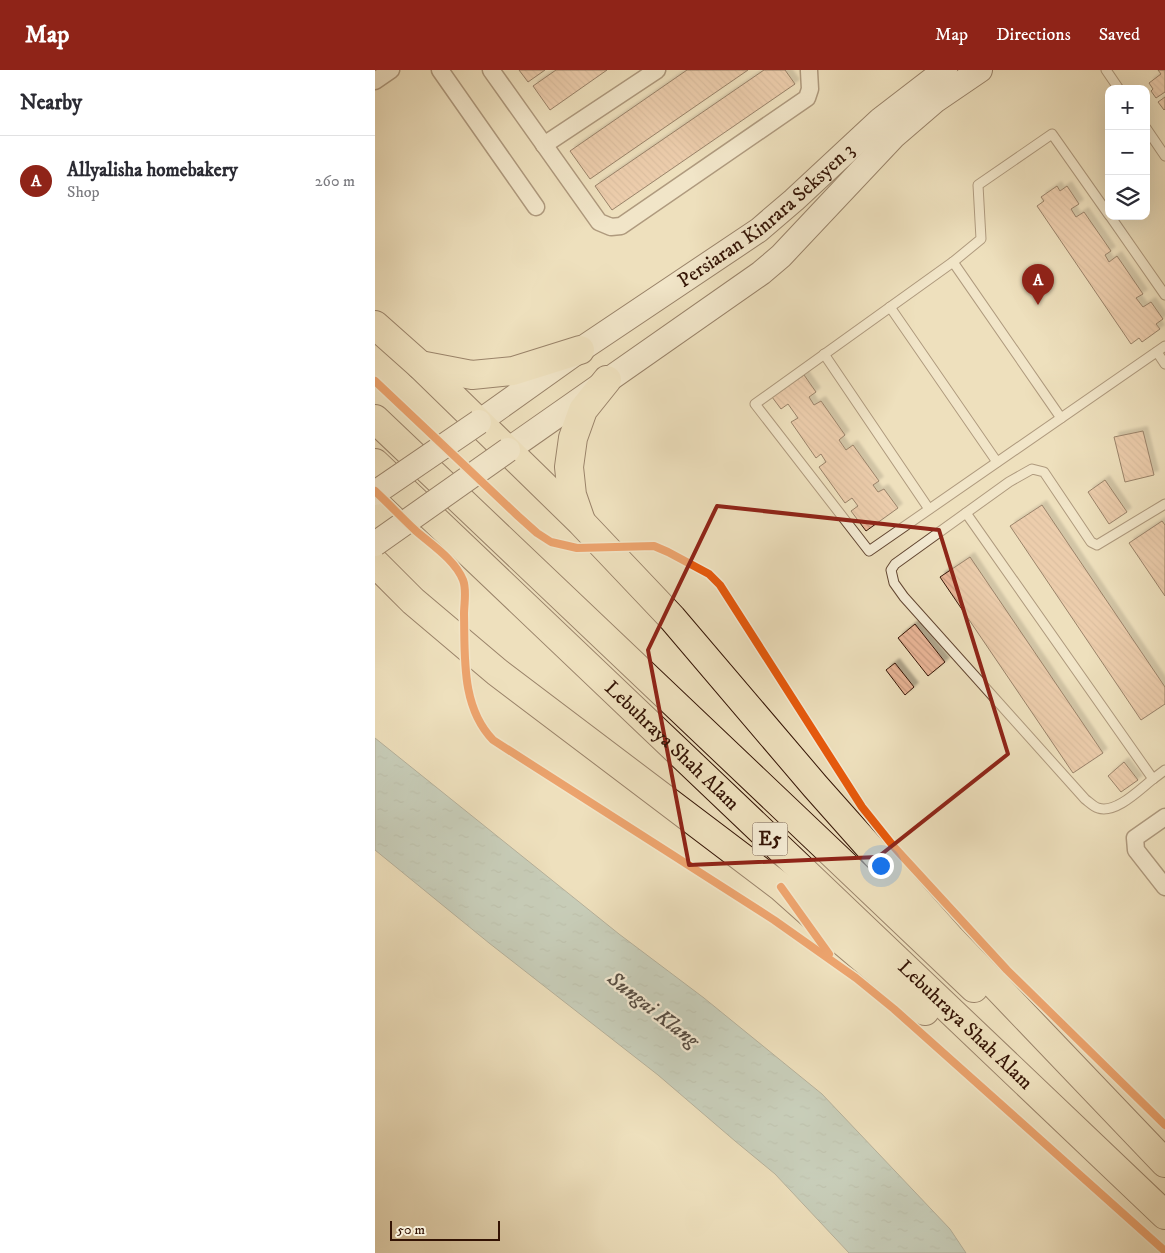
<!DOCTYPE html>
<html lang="en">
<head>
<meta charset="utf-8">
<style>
	:root { --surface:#fff; --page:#f2f2f3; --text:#2b2b33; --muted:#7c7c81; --line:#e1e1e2; --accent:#8f2418 }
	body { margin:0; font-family:"IM FELL DW Pica",serif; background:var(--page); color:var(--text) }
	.controls { position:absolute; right:15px; top:15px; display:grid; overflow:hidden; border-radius:10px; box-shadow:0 5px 20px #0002 }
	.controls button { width:45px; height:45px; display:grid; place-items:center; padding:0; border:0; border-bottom:1px solid var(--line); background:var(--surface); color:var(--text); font:25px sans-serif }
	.scale { position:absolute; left:15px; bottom:12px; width:110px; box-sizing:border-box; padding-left:5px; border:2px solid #331304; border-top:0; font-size:14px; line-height:18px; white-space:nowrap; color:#331304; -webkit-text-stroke:4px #f4ebd4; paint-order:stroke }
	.you { position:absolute; left:505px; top:795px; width:18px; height:18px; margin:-12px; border:4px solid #fff; border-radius:50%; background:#1a73e8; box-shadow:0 0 0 8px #1a73e833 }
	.badge { display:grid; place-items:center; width:32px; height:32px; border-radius:50%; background:var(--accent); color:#fff; font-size:16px; font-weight:700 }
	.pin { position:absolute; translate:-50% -41px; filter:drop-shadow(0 1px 2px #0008) }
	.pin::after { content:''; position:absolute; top:26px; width:18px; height:15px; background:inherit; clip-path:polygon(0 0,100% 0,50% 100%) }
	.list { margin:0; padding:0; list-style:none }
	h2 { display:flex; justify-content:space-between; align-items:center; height:65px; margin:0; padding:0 20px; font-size:21px }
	h2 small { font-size:16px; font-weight:400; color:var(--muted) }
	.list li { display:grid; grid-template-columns:32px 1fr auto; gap:15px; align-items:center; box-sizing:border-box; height:90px; padding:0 20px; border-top:1px solid var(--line) }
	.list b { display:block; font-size:19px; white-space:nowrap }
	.list p { margin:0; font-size:16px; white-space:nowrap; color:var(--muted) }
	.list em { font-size:16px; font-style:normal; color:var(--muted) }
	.icon { flex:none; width:28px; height:28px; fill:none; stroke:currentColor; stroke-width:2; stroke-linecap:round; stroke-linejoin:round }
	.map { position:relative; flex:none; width:790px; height:1183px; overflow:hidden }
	header { display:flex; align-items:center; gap:30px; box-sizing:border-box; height:70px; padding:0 25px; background:var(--accent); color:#fff }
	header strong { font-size:24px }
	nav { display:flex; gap:28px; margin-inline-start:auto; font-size:18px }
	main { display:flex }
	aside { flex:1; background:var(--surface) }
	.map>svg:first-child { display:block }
	.water { fill:url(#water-ripples); stroke:#727871 }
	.building { fill:url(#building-back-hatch); stroke:#331304; filter:url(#shadow) }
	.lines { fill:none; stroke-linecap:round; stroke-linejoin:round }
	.service-casing { stroke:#624632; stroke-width:11 }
	.minor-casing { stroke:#624632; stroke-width:19 }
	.secondary-casing { stroke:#331304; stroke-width:26 }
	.motorway-casing { stroke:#331304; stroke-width:30 }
	.service { stroke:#f4ebd4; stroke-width:9 }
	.minor { stroke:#f4ebd4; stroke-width:16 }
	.secondary { stroke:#f4ebd4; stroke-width:24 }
	.motorway { stroke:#eee0bd; stroke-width:28 }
	.secondary-bridge-casing { stroke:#331304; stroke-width:26; stroke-linecap:butt }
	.secondary-bridge { stroke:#f4ebd4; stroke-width:24 }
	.cycleway-casing { stroke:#f4ebd4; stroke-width:11 }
	.cycleway { stroke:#e8590c; stroke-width:8 }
	.marked { fill:none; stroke:#8f2418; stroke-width:4; stroke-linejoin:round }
	.labels { text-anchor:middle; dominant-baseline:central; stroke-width:4.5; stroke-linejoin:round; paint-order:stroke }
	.shield { fill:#f4ebd4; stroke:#6d5442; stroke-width:1 }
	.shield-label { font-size:19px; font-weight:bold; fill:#331304 }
	.street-label { font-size:20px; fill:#331304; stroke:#f4ebd4 }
	.water-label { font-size:21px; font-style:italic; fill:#584e43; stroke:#f4ebd4 }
</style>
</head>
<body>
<header>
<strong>Map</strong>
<nav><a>Map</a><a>Directions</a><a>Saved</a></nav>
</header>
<main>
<aside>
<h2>Nearby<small></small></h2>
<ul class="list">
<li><span class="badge">A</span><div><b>Allyalisha homebakery</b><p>Shop</p></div><em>260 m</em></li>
</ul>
</aside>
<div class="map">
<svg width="790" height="1183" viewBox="0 0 790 1183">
	<defs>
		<pattern id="water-ripples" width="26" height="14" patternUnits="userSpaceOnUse" patternTransform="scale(1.25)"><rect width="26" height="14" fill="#9cbbb9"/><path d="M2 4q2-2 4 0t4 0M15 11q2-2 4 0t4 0" fill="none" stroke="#87a09d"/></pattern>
		<pattern id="building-back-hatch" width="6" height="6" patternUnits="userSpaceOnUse" patternTransform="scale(1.25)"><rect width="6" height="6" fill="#e9b597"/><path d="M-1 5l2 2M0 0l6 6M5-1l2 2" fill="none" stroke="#c89b80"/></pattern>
		<filter id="shadow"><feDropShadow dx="4.5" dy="-4.5" stdDeviation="1" flood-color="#0004"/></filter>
	</defs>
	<rect width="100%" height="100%" fill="#eee0bd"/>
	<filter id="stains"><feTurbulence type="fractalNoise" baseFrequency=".004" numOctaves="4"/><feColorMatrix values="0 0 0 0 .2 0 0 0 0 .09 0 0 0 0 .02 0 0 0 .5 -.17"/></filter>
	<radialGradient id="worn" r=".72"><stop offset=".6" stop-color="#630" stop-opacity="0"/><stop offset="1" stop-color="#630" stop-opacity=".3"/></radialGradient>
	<path class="water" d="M0,668L244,864L329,928L447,1024L575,1159L591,1183H474L400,1104L360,1071L283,1005L114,873L0,780Z"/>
	<g class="building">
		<path d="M144,0H170L153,12Z"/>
		<path d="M181,0H232L175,40L158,16Z"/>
		<path d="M312,0H373L215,109L195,81Z"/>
		<path d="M389,0H410L420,14L237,140L220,116Z"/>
		<path d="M783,0H790V22L781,28L776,21L778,19L774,13L786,4Z"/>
		<path d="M790,27V39L789,40L783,32Z"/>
		<path d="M682,116L685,121L692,116L704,134L696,139L701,147L709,142L736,181L730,185L734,192L742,186L768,224L761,228L768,237L776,232L788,249L781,254L785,259L767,272L764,268L756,274L662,136L669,131L666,127Z"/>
		<path d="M429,305L441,322L434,327L439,335L446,331L470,365L464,370L471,380L478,375L504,411L498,415L503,422L509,419L523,438L491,461L476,441L483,436L477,428L470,433L444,397L451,392L446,384L441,388L416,352L423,348L413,334L406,339L397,327Z"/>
		<path d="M768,361L779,405L750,412L739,367Z"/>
		<path d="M730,410L752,442L734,454L713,422Z"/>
		<path d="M667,435L790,617V634L766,650L635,456Z"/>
		<path d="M787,451L790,455V526L754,473Z"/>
		<path d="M595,487L728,683L698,703L565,507Z"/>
		<path d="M540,554L570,592L553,606L523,568Z"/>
		<path d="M520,593L539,617L530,625L511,600Z"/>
		<path d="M749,692L763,710L746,722L733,706Z"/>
	</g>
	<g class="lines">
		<defs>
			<g id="service">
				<path d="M731,0L744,19"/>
				<path d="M771,58L790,86"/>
				<path d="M734,145L677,64L603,115L606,169L578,192L380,334L494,481L790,276"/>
				<path d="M735,146L790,225"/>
				<path d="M578,192L686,348"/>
				<path d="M515,237L622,392"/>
				<path d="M782,282L790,294"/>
				<path d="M449,284L554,439"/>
				<path d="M591,443L778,709L790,700"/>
				<path d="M778,709C765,719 741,744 723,738C719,737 714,732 710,729L529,527L519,513L516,500L520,494L634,412L657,399L669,402L716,472L722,475L790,434"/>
			</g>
			<g id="minor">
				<path d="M65,0L161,137"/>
				<path d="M116,0L224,152L236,157L246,156L432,28L435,19L434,1"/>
				<path d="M0,11L16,0"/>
				<path d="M169,75L282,0"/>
				<path d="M790,747L760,768L761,780L790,817"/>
			</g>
			<g id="secondary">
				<path id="s1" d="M104,352L205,280L384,160L419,130L505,50L570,0"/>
				<path d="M133,380L386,203L406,186L518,67L561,30L605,0"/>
			</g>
			<g id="motorway">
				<path d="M0,255L45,295L206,452L297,548L440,716L576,869L790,1093"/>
				<path d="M45,295L97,305L138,301L205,280"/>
				<path d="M0,349L599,918"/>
				<path id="s2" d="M0,393L790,1145"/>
				<path d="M206,451L197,425L194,397L198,368L208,340L232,310"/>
				<path d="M0,493L38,531L122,602L406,817L452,858L550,941"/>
			</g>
		</defs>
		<use href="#service" class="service-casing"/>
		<use href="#minor" class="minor-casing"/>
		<use href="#secondary" class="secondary-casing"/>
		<use href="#motorway" class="motorway-casing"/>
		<use href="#service" class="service"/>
		<use href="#minor" class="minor"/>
		<use href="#secondary" class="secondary"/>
		<use href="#motorway" class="motorway"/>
		<defs>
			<g id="secondary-bridge">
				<path d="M0,423L104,352"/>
				<path d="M0,474L133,380"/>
			</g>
		</defs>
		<use href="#secondary-bridge" class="secondary-bridge-casing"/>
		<use href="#secondary-bridge" class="secondary-bridge"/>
		<defs>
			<g id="cycleway">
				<path d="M0,311L143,446L162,463L176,472L202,478L279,476L293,482L334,504L345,515L487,737L519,777L632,900L790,1055"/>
				<path d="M0,421C14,434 27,448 41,461C57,475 80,490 88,510C92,520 89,534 89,544C90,587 86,637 118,670L399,850L481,908L519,939L790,1181"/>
				<path d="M406,817L454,884"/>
			</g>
		</defs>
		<use href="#cycleway" class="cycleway-casing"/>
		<use href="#cycleway" class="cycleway"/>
	</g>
	<path d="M0 0H790V1183H0ZM342,436L564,460L633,684L503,787L314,795L273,580Z" fill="#eee0bd" fill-opacity=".55" fill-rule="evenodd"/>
	<path class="marked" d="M342,436L564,460L633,684L503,787L314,795L273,580Z"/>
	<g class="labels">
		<rect class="shield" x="377.5" y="752.5" width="35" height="33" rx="4"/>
		<g class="shield-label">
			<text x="395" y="769">E5</text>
		</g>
		<g class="street-label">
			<text stroke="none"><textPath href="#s1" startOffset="354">Persiaran Kinrara Seksyen 3</textPath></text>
			<text stroke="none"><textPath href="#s2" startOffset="410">Lebuhraya Shah Alam</textPath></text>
			<text stroke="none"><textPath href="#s2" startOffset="815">Lebuhraya Shah Alam</textPath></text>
		</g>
		<g class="water-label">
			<text transform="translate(278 940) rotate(38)">Sungai Klang</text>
		</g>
	</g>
	<rect width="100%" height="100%" filter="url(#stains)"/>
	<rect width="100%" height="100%" fill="url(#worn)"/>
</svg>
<div class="controls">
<button>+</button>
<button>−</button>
<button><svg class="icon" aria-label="layers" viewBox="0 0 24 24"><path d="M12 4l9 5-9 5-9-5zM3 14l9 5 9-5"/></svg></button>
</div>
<div class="scale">50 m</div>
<div class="you"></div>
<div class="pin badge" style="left:663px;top:235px">A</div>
</div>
</main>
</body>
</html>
